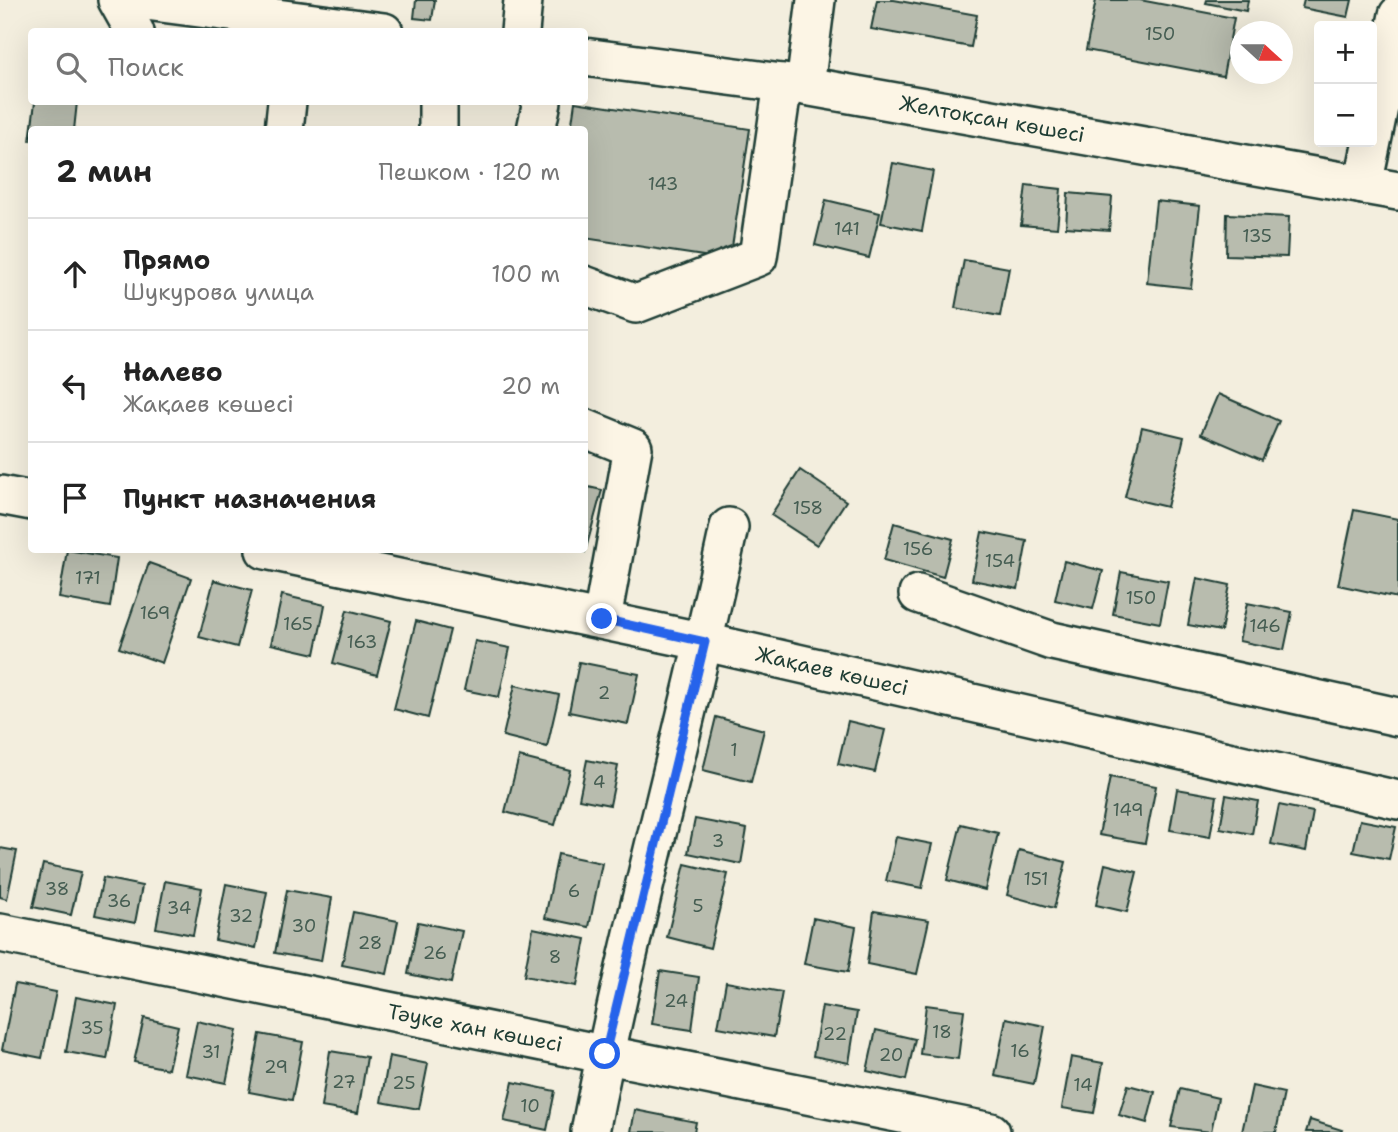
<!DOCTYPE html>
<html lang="ru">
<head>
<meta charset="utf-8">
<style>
	:root { --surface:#fff; --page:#f2f2f2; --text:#222; --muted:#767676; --line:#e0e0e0 }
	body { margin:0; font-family:"Shantell Sans",sans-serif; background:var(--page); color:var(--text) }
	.controls { position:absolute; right:21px; top:21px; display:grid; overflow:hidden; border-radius:7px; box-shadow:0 7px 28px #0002 }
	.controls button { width:63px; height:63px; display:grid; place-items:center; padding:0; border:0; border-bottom:2px solid var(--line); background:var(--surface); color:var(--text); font:35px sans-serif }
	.compass { position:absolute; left:1230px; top:21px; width:63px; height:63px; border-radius:50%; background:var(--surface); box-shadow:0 7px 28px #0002; rotate:111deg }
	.stop { position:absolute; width:21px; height:21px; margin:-16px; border:5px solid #2563eb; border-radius:50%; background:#fff }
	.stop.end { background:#2563eb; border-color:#fff; box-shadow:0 2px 7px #0008 }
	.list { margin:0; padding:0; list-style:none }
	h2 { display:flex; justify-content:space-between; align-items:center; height:91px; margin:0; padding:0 28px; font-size:30px }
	h2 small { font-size:23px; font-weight:400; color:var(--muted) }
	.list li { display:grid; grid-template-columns:46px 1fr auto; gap:21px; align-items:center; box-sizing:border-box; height:112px; padding:0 28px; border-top:2px solid var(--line) }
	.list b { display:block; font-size:26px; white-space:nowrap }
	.list p { margin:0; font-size:23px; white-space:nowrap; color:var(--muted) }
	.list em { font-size:23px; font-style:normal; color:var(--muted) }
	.icon { flex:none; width:38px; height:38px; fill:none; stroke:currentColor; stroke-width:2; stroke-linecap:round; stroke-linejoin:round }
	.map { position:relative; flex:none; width:1398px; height:1132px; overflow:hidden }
	.search { position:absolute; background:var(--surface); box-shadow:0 7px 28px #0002; left:28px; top:28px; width:560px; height:77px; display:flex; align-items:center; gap:18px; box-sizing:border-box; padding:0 24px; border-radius:7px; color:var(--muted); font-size:26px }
	.panel { position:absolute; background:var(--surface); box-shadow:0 7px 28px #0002; left:28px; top:126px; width:560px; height:427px; border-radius:7px }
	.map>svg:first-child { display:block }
	.building { fill:#b8bcae; stroke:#1f3d34; stroke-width:2 }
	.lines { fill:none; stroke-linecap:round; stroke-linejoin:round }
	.minor-casing { stroke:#1f3d34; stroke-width:42 }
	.minor { stroke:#fcf5e5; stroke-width:37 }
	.route { stroke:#2563eb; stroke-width:9 }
	.labels { text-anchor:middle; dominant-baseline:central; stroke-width:5; stroke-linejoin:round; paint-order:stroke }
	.number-label { font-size:18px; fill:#455d52 }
	.street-label { font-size:21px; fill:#1f3d34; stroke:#fcf5e5 }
</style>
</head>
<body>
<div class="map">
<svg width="1398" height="1132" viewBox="0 0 1398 1132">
	<rect width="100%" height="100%" fill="#f3eede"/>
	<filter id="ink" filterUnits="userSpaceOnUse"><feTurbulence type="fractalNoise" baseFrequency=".0143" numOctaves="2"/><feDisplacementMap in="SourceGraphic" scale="14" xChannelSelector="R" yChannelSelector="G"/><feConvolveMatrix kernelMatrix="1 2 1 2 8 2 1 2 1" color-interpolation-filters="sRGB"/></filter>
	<g filter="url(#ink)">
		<g class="building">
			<path d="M416,0H435L432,20L414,18Z"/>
			<path d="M877,0H894L977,15L971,47L871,29Z"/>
			<path d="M1096,0H1140L1234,18L1223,76L1086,50Z"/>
			<path d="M1207,0H1248L1246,11L1206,3Z"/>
			<path d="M1304,0H1352L1348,17L1302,8Z"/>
			<path d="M35,102H77L74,130H32L30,141Z"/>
			<path d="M575,102L750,129L730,260L584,238V130H571Z"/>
			<path d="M893,163L933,171L922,231L881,223Z"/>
			<path d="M1026,185L1061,189L1057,228L1021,225Z"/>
			<path d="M1068,193L1112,197L1109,230L1066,227Z"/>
			<path d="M826,200L880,213L869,258L815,245Z"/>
			<path d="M1156,201L1200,206L1191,288L1147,283Z"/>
			<path d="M1227,214L1289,217L1287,257L1226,255Z"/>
			<path d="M964,260L1009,268L1000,316L955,308Z"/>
			<path d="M1218,394L1279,421L1262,460L1201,434Z"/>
			<path d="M1142,427L1184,437L1167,507L1125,497Z"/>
			<path d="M800,470L846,501L817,545L771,515Z"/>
			<path d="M584,486L602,490L585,552L575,550H584Z"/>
			<path d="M1354,510L1398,519V598L1338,585Z"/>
			<path d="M894,523L953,539L943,577L884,560Z"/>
			<path d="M982,532L1027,541L1018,589L972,580Z"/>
			<path d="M67,550L117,558L110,607L59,598Z"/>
			<path d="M1064,561L1103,571L1093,609L1055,600Z"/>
			<path d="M149,563L191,578L162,663L119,648Z"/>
			<path d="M1121,572L1168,581L1160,623L1113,614Z"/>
			<path d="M1197,578L1230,585L1221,631L1188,625Z"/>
			<path d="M214,580L252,590L237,647L199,637Z"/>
			<path d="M282,595L325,605L315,654L271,644Z"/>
			<path d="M1247,603L1292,612L1284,650L1239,641Z"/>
			<path d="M347,610L391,621L377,675L333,663Z"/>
			<path d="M416,621L450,630L428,718L394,709Z"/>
			<path d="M475,641L510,648L499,697L464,690Z"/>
			<path d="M579,662L639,674L628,724L569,712Z"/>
			<path d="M515,685L559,695L547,747L503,736Z"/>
			<path d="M716,717L764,730L751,782L703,770Z"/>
			<path d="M848,721L885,730L875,772L838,764Z"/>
			<path d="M519,757L570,770L555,825L505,812Z"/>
			<path d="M587,760L618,766L610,805L579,799Z"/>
			<path d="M1110,777L1156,786L1145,843L1099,835Z"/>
			<path d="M1177,789L1217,796L1210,837L1170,830Z"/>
			<path d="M1226,795L1258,801L1252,834L1220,828Z"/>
			<path d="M1279,805L1313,812L1306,851L1271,844Z"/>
			<path d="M695,819L747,829L741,864L688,853Z"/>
			<path d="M1360,820L1396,827L1389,859L1353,852Z"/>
			<path d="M961,824L998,833L985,890L947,880Z"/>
			<path d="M896,837L932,844L922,888L886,881Z"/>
			<path d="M0,848L17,851L7,899L0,897Z"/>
			<path d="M1019,850L1066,862L1054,908L1007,895Z"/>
			<path d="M558,854L602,863L589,927L545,918Z"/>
			<path d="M43,864L81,872L71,915L33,907Z"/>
			<path d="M685,864L728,874L710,948L667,937Z"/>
			<path d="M1105,864L1137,872L1127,912L1096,905Z"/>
			<path d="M103,878L142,886L135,923L95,915Z"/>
			<path d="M165,881L202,888L193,935L156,928Z"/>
			<path d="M226,884L267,892L256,948L215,940Z"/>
			<path d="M287,890L332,898L321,961L275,953Z"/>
			<path d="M874,911L929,920L917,974L867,964Z"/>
			<path d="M353,912L398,921L387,974L342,965Z"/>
			<path d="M813,918L856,927L848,972L804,964Z"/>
			<path d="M418,922L462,931L451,983L408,974Z"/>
			<path d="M533,928L586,939L577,986L524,976Z"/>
			<path d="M660,971L699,977L692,1030L652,1024Z"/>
			<path d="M726,982L782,992L774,1037L718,1027Z"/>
			<path d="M15,984L56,992L42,1058L2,1050Z"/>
			<path d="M76,997L117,1005L107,1059L66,1052Z"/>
			<path d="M926,1005L964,1010L958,1059L920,1054Z"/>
			<path d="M822,1006L857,1012L849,1063L813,1056Z"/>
			<path d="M144,1018L178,1026L168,1069L134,1062Z"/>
			<path d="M1006,1018L1045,1026L1034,1084L995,1076Z"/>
			<path d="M197,1021L237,1030L226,1083L186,1075Z"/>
			<path d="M876,1030L915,1039L906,1080L867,1071Z"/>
			<path d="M260,1034L303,1042L292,1100L249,1092Z"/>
			<path d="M330,1051L367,1057L358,1113L321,1107Z"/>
			<path d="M389,1056L428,1064L419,1109L381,1102Z"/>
			<path d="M1071,1057L1103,1063L1094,1113L1062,1108Z"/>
			<path d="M513,1082L555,1091L547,1130L504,1121Z"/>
			<path d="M1128,1085L1155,1092L1147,1123L1119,1115Z"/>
			<path d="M1252,1086L1284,1093L1276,1132H1242Z"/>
			<path d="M1180,1089L1218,1098L1211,1132L1171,1127Z"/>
			<path d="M635,1110L696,1122L694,1132H631Z"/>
			<path d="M1310,1120L1342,1130L1341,1132H1306Z"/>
		</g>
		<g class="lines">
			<defs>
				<g id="minor">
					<path d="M117,0L135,32"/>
					<path d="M138,0L384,32"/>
					<path d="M520,32L523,0"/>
					<path d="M584,57L805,86L1398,191"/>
					<path d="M805,86L816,0"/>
					<path d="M438,102V130"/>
					<path d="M284,130L287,102"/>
					<path d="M536,130L542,102"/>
					<path d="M1363,185L1398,15"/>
					<path d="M584,285L636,304L758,257L783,83"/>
					<path d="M584,428L633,448L602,619"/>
					<path d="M0,495L32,501"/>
					<path d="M265,550L705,642L1398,800"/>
					<path d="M918,594L1052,641L1398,717"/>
					<path d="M0,933L991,1132"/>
					<path d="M590,1132C629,929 686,730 729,527"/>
				</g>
			</defs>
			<use href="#minor" class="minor-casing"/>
			<use href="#minor" class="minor"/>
		</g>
	</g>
	<g class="lines" filter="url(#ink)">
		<path class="route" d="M602,619L705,642L605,1054"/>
	</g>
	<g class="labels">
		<g class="number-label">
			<text x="1160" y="34">150</text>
			<text x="663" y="184">143</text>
			<text x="847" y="229">141</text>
			<text x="1257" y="236">135</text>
			<text x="808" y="508">158</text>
			<text x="918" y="549">156</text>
			<text x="1000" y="561">154</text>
			<text x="88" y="578">171</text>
			<text x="1141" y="598">150</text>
			<text x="155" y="613">169</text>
			<text x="298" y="624">165</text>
			<text x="1265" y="626">146</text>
			<text x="362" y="642">163</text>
			<text x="604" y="693">2</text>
			<text x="734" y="750">1</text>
			<text x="599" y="782">4</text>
			<text x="1128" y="810">149</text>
			<text x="718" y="841">3</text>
			<text x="1036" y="879">151</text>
			<text x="57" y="889">38</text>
			<text x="574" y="891">6</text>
			<text x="119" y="901">36</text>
			<text x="698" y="906">5</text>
			<text x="179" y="908">34</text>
			<text x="241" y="916">32</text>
			<text x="304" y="926">30</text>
			<text x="370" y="943">28</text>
			<text x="435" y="953">26</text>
			<text x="555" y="957">8</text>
			<text x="676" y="1001">24</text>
			<text x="92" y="1028">35</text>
			<text x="942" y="1032">18</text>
			<text x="835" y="1034">22</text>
			<text x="1020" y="1051">16</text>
			<text x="211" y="1052">31</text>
			<text x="891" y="1055">20</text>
			<text x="276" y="1067">29</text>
			<text x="344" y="1082">27</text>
			<text x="404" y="1083">25</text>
			<text x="1083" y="1085">14</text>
			<text x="530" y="1106">10</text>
		</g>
		<g class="street-label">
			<text transform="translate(992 119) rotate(10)">Желтоқсан көшесі</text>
			<text transform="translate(832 671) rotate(13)">Жақаев көшесі</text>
			<text transform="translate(475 1028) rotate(11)">Тәуке хан көшесі</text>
		</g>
	</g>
</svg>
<div class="controls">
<button>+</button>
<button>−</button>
</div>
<svg class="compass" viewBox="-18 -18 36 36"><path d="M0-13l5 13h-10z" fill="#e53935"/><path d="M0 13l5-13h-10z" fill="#767676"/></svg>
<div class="stop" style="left:605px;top:1054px"></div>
<div class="stop end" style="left:602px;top:619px"></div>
<div class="search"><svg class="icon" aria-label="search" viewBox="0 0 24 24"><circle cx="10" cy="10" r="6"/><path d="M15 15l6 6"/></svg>Поиск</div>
<section class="panel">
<h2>2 мин<small>Пешком · 120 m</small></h2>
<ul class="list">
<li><svg class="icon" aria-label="ahead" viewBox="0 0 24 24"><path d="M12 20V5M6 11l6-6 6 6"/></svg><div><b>Прямо</b><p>Шукурова улица</p></div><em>100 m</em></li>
<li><svg class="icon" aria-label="left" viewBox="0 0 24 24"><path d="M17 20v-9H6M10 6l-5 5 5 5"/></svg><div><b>Налево</b><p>Жақаев көшесі</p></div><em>20 m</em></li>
<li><svg class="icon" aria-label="arrive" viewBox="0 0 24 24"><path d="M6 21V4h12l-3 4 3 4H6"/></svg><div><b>Пункт назначения</b></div></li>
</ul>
</section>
</div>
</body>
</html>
